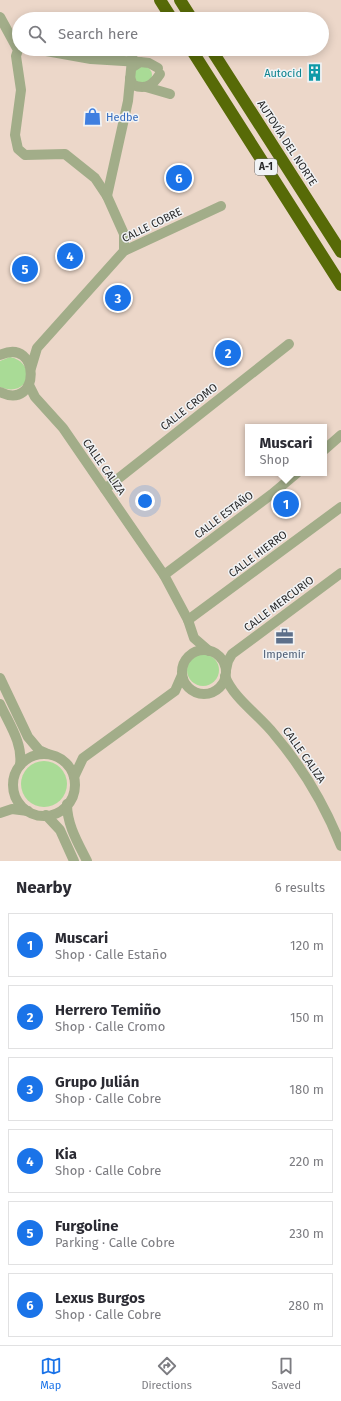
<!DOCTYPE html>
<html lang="en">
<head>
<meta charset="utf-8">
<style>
	:root { --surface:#fff; --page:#f7f7f7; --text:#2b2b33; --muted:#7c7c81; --line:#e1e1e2; --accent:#1a73e8 }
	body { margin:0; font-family:"Fira Sans",sans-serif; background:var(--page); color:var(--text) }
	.you { position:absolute; left:145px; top:501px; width:14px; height:14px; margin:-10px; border:3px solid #fff; border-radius:50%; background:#1a73e8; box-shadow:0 0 0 6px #1a73e833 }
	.badge { display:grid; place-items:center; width:26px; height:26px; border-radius:50%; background:var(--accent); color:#fff; font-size:13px; font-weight:700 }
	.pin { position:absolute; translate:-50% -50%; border:2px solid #fff; box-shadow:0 1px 4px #0006 }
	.popup { position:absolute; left:245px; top:424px; width:82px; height:52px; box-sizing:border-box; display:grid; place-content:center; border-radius:0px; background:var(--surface); filter:drop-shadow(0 1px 3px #0005); font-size:13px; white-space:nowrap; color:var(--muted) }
	.popup b { font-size:15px; color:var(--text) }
	.popup::after { content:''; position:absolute; left:50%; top:100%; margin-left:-8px; border:8px solid transparent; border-top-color:var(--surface) }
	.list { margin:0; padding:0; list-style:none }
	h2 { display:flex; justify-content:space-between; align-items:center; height:52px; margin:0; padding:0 16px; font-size:17px }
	h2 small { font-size:13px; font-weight:400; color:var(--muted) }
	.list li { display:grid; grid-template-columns:26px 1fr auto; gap:12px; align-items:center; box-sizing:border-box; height:64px; margin:0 8px 8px; padding:0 8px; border:1px solid var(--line); border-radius:0px }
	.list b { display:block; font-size:15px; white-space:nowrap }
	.list p { margin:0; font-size:13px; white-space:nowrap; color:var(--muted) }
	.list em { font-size:13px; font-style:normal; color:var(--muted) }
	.icon { flex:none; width:22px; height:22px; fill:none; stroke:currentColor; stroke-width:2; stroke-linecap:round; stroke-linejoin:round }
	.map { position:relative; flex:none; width:341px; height:861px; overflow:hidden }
	.search { position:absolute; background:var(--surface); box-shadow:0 2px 10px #0003; left:12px; right:12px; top:12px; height:44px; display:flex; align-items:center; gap:10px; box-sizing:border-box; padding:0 14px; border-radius:22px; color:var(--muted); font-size:15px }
	.sheet { height:484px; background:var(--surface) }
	nav { display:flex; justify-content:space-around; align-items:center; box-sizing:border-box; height:56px; border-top:1px solid var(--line); background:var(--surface); font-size:11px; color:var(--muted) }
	nav a { display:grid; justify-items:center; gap:2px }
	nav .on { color:var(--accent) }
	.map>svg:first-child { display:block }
	.industrial { fill:#ecd7c9; fill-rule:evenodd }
	.green { fill:#a9db96 }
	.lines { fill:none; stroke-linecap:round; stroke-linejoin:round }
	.minor { stroke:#a2ad89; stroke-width:10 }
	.highway { stroke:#576a07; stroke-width:12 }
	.labels { text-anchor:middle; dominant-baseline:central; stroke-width:3; stroke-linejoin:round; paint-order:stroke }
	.shield { fill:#f1f3f5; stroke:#646566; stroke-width:1 }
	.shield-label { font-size:10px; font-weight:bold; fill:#282829 }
	.culture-label { font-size:11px; fill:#0d838f; stroke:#f1f3f5; text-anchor:end }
	.shop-label { font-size:11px; fill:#366cbe; stroke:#f1f3f5; text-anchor:start }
	.street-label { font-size:11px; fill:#282829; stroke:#f1f3f5 }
	.service-label { font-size:11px; fill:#4e5e75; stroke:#f1f3f5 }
</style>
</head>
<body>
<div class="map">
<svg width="341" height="861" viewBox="0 0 341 861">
	<rect width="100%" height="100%" fill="#e4e5e8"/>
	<path class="industrial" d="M0,0H341V861H0ZM19,19H322V49H19ZM248,427H324V473H248Z"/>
	<g class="green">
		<circle cx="143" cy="75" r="9"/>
		<path d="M10,357C37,362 30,399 0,387V361Z"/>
		<circle cx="203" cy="670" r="16"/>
		<circle cx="44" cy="784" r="23"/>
	</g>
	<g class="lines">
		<g class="minor">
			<path d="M0,17L18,50L16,56L21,90L15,135L18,149L25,155L65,154L95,178L107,196L124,234V251"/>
			<path d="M35,49L91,59L140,62"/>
			<path d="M134,66L140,62L149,63L158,68"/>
			<path d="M130,78L133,85C146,90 153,85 160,74"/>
			<path d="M146,87L170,94"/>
			<path d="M107,196L128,101L133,49"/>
			<path d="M0,355C41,336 41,412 0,392"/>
			<path d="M31,368L37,348L124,251L221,206"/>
			<path d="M29,385L35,397L63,428L164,575L188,620L194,638L209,651"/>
			<path d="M324,450L341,435"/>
			<path d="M105,489L289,344"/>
			<path d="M164,575L272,494L297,473"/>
			<path d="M188,620L341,507"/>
			<circle cx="204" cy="672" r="22"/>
			<path d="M226,670L228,661L232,654L341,573"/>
			<path d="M225,676C233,698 259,715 274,734C302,767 325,805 341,846"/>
			<path d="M0,678L28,737L39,750L48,754"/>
			<path d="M0,704C9,724 23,743 20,765"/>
			<circle cx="44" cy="785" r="31"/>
			<path d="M74,777L83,758L175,691L182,675"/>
			<path d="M67,804C67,825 78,843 87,861"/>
			<path d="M0,813L12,809L28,811"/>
			<path d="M46,815L60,830L74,861"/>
		</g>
		<g class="highway">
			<path d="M160,0L172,19"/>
			<path d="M180,0L192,19"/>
			<path d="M191,49L341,285"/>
			<path d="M211,49L341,252"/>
		</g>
	</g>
	<defs>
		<symbol id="building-bare" viewBox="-9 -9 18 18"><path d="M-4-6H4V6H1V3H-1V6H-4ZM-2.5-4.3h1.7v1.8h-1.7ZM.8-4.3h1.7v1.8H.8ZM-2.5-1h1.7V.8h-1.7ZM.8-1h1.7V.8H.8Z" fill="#0f9aa8" stroke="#f1f3f5" stroke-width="2.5" paint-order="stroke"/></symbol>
		<symbol id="shop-bare" viewBox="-9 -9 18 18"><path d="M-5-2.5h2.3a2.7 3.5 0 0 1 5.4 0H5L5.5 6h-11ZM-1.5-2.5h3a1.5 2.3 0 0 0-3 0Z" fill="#3f7fe0" stroke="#f1f3f5" stroke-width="2.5" paint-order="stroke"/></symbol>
		<symbol id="office-bare" viewBox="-9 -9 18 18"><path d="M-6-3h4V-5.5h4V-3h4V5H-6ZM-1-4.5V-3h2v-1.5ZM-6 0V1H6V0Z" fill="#5c6f8a" stroke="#f1f3f5" stroke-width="2.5" paint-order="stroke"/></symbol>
	</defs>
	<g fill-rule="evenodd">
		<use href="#building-bare" x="302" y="60" width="25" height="25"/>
		<use href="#shop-bare" x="80" y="104" width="25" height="25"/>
		<use href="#office-bare" x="272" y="624" width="25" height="25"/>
	</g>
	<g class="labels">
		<rect class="shield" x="255" y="159" width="22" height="16" rx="3"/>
		<g class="shield-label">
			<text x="266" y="167">A-1</text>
		</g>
		<g class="culture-label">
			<text x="302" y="73">Autocid</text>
		</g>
		<g class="shop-label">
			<text x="106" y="117">Hedbe</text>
		</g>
		<g class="street-label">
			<text transform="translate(287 143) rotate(57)">AUTOVÍA DEL NORTE</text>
			<text transform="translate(152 225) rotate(-26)">CALLE COBRE</text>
			<text transform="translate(189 407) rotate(-38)">CALLE CROMO</text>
			<text transform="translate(104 467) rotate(55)">CALLE CALIZA</text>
			<text transform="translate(224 515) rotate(-37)">CALLE ESTAÑO</text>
			<text transform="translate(258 554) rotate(-37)">CALLE HIERRO</text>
			<text transform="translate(279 604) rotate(-37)">CALLE MERCURIO</text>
			<text transform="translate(304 755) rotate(55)">CALLE CALIZA</text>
		</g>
		<g class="service-label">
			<text x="284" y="654">Impemir</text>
		</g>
	</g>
</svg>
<div class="you"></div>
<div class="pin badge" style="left:286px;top:504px">1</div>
<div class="popup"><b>Muscari</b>Shop</div>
<div class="pin badge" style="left:228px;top:353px">2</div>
<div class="pin badge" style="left:118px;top:298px">3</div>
<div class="pin badge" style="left:70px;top:256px">4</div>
<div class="pin badge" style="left:25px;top:269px">5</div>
<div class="pin badge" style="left:179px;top:178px">6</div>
<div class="search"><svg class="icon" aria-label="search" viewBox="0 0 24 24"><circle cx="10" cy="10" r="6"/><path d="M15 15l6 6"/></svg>Search here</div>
</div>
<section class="sheet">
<h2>Nearby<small>6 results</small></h2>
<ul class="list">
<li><span class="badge">1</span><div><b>Muscari</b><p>Shop · Calle Estaño</p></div><em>120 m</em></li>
<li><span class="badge">2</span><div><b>Herrero Temiño</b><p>Shop · Calle Cromo</p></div><em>150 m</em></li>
<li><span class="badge">3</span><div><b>Grupo Julián</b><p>Shop · Calle Cobre</p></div><em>180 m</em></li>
<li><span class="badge">4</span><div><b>Kia</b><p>Shop · Calle Cobre</p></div><em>220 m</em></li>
<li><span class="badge">5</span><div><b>Furgoline</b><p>Parking · Calle Cobre</p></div><em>230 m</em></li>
<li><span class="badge">6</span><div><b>Lexus Burgos</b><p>Shop · Calle Cobre</p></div><em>280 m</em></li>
</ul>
</section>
<nav>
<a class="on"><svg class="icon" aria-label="map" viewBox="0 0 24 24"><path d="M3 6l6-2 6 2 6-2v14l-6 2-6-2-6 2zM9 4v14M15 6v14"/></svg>Map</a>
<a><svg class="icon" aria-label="directions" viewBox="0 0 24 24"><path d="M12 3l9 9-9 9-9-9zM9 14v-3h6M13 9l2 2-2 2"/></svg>Directions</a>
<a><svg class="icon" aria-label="saved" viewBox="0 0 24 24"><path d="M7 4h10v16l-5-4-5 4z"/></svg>Saved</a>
</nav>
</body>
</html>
